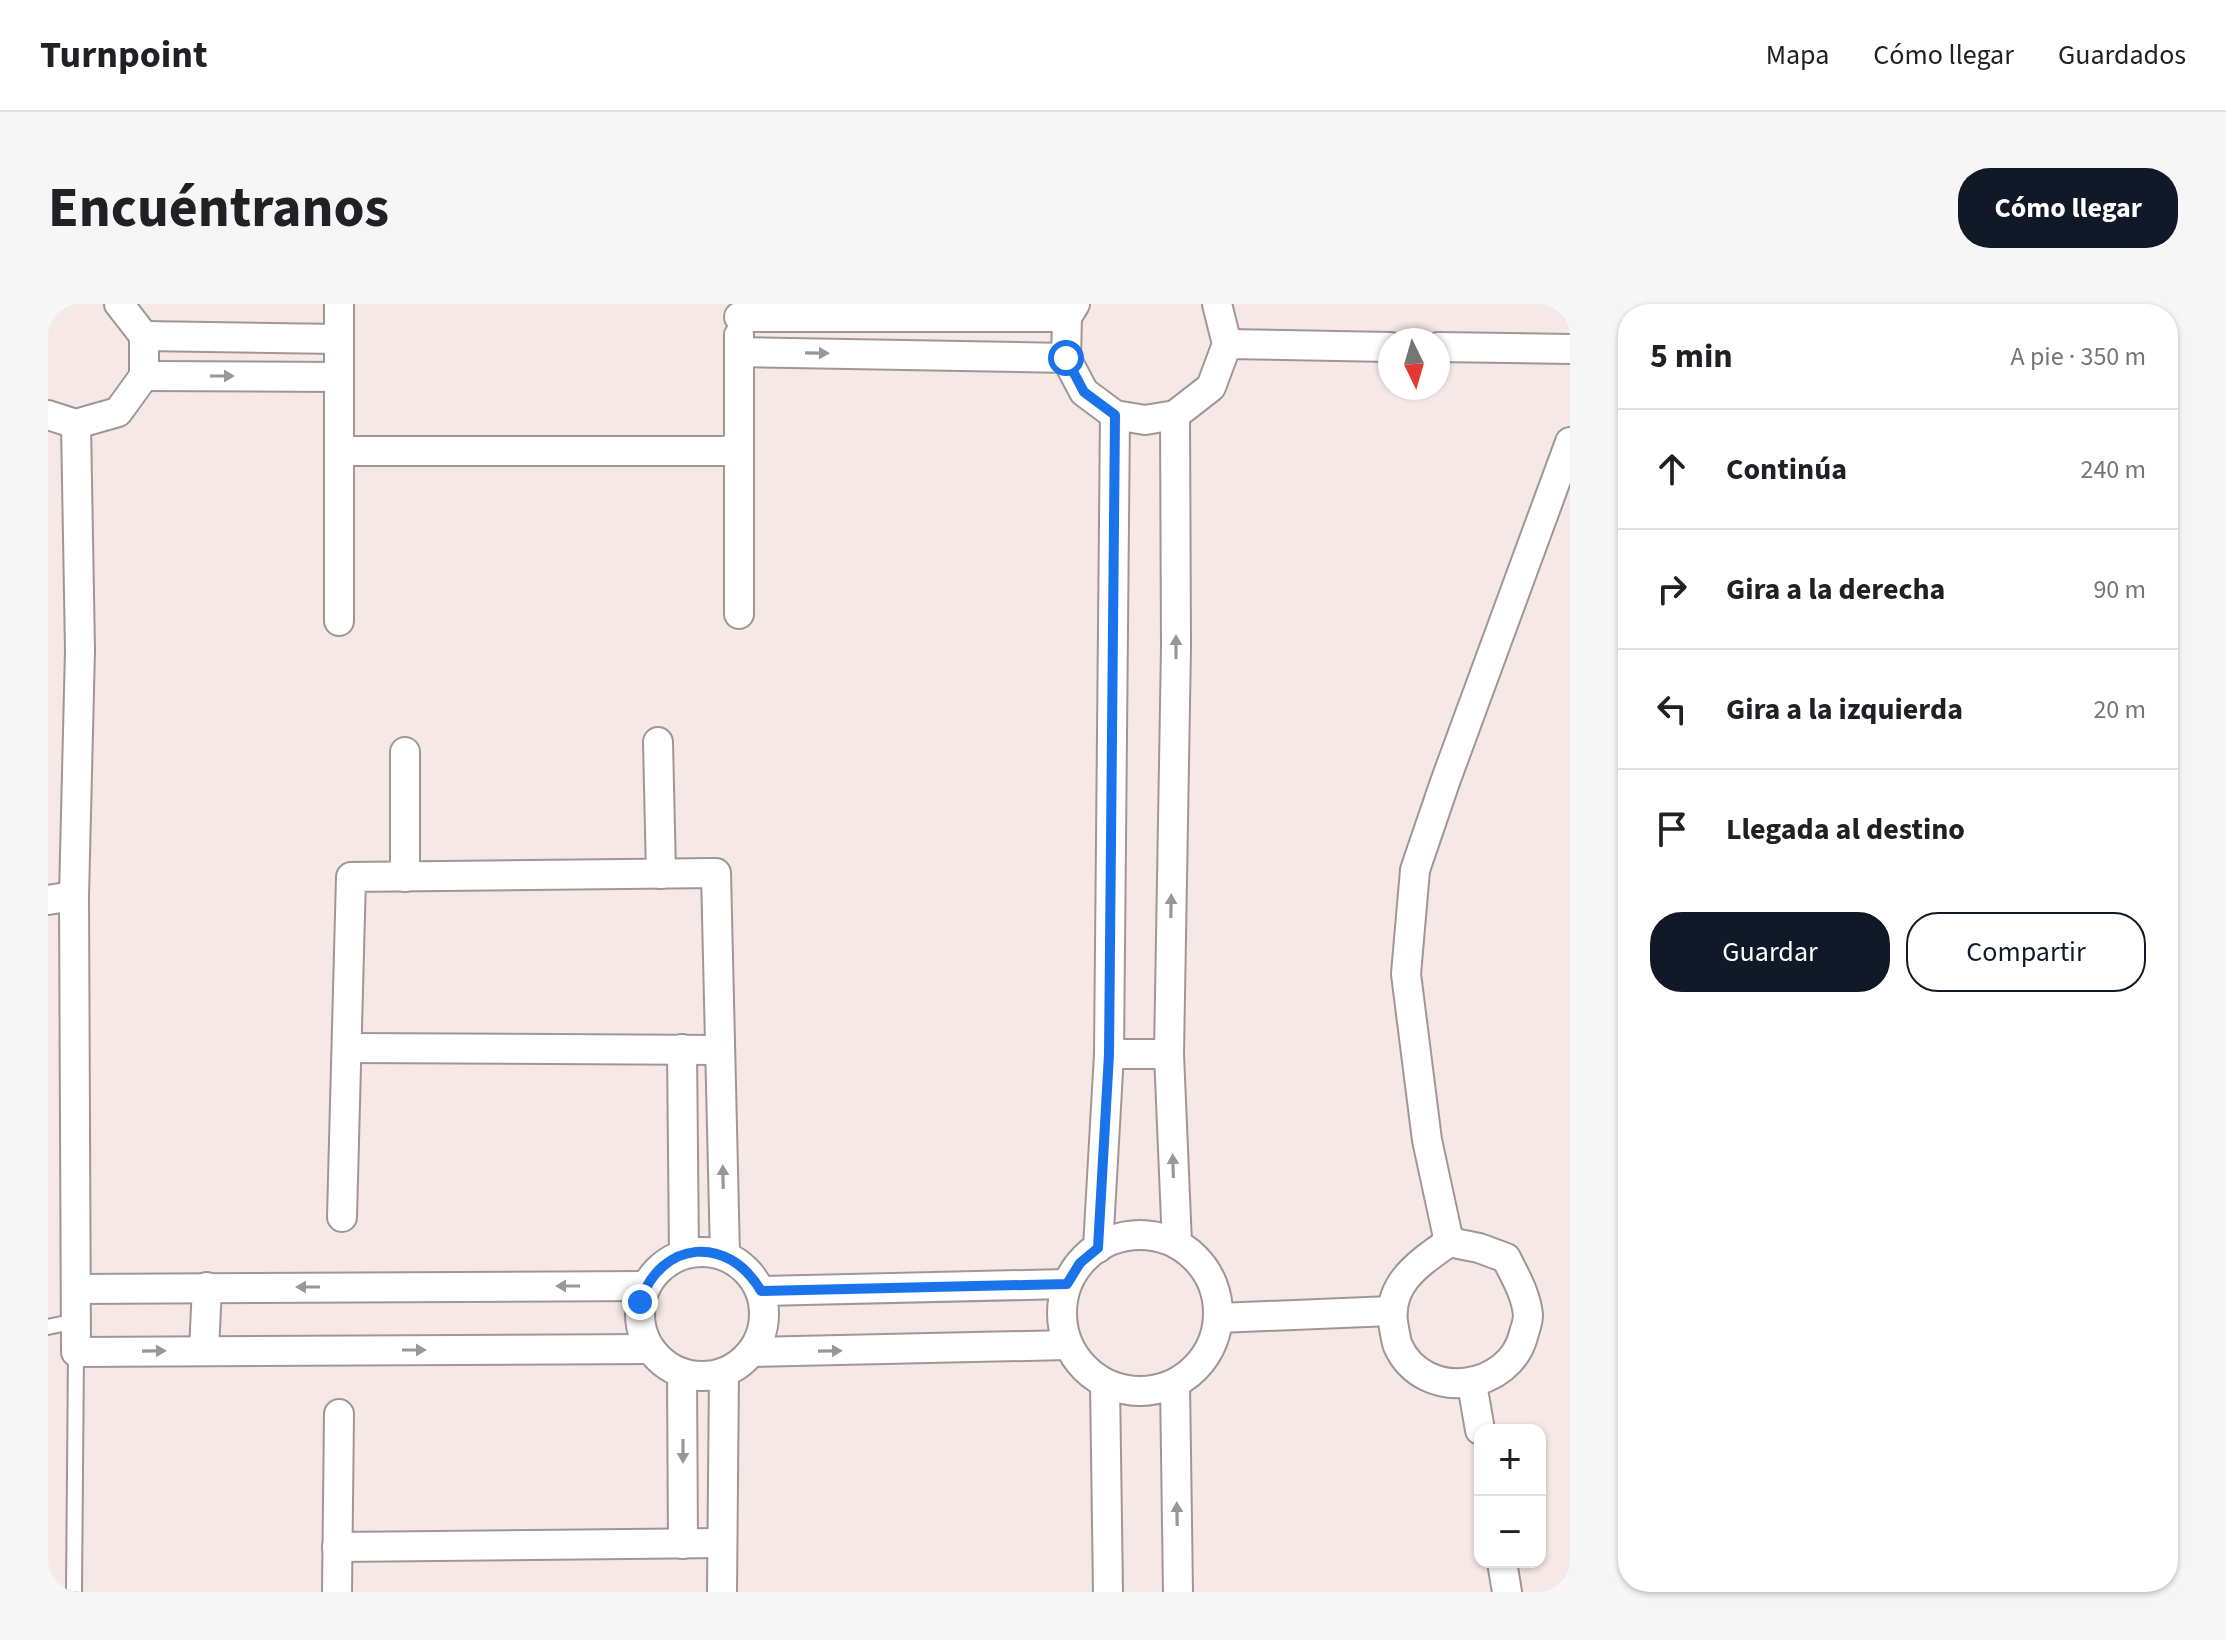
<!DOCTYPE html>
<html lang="es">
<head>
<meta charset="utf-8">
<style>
	:root { --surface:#fff; --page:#f6f6f6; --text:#202124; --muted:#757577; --line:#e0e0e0; --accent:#111827 }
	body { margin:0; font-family:"Source Sans 3",sans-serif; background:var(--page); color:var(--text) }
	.controls { position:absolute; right:24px; bottom:24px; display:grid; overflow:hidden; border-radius:16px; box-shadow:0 2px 6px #0004 }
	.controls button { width:72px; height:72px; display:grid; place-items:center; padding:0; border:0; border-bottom:2px solid var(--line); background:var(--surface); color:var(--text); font:40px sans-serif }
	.compass { position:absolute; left:1330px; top:24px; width:72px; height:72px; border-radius:50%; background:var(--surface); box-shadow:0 2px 6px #0004; rotate:175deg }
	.stop { position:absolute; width:24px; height:24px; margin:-18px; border:6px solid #1a73e8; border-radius:50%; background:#fff }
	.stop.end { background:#1a73e8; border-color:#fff; box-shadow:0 2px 8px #0008 }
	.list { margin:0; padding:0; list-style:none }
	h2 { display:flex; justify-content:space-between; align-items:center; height:104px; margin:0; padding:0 32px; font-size:34px }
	h2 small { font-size:26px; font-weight:400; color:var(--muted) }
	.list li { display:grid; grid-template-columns:52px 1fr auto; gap:24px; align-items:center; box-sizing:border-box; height:120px; padding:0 32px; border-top:2px solid var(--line) }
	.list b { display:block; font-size:30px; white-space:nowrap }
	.list em { font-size:26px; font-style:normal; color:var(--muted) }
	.actions { display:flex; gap:16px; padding:24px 32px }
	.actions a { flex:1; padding:18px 0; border:2px solid var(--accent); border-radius:32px; text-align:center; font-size:28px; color:var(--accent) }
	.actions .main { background:var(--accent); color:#fff }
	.icon { flex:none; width:44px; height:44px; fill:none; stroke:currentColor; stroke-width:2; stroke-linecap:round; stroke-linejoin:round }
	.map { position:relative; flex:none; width:1522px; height:1288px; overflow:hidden; border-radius:32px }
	header { display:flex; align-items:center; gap:48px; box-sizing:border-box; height:112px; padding:0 40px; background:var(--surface); border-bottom:2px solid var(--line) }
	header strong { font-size:38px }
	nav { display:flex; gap:44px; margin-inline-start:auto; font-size:28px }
	.intro { display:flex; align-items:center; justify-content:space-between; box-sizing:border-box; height:192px; padding:0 48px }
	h1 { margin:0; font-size:56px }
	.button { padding:20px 36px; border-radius:32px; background:var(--accent); color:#fff; font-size:28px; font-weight:700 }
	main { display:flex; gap:48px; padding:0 48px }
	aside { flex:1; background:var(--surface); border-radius:32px; box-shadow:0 2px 6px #0004 }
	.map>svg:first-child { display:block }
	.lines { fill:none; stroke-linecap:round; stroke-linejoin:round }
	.lane-casing { stroke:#a29695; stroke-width:18 }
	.street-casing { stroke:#a29695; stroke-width:32 }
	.lane { stroke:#fff; stroke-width:14 }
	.street { stroke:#fff; stroke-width:28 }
	.oneway { fill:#9a9796 }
	.route { stroke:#1a73e8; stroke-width:10 }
</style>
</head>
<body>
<header>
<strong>Turnpoint</strong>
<nav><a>Mapa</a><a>Cómo llegar</a><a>Guardados</a></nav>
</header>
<div class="intro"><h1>Encuéntranos</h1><a class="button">Cómo llegar</a></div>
<main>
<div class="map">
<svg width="1522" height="1288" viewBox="0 0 1522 1288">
	<rect width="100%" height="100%" fill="#f5e8e6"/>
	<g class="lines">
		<defs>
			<g id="lane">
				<path d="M0,1023L28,1017"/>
				<path d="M26,1288L28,1048"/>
			</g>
			<g id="street">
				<path d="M291,0V317"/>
				<path d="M1027,0L1019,13L1018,54L1036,88L1067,111L1097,116L1127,111L1163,83L1179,40L1169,0"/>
				<path d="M691,13H1019"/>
				<path d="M691,31V310"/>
				<path d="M96,32L291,35"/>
				<path d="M1179,40L1342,43"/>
				<path d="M1390,43L1522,45"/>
				<path d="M691,48L1018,54"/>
				<path d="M96,72L291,73"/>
				<path d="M0,111L28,120L70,108L96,72V32L71,0"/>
				<path d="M1127,111L1128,343L1121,750L1129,940"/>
				<path d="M28,120L32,346L26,592L28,1048L602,1045"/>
				<path d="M291,147H676L691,143"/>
				<path d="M610,438L613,570"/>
				<path d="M357,448V573"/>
				<path d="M0,596L26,592"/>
				<path d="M299,744L672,746"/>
				<path d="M634,745L636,950"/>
				<path d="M1061,750H1121"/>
				<path d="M294,913L303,573L668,569L677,951"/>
				<circle cx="1092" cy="1009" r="78"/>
				<path d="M1401,938L1379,836L1358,670L1367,566L1397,478L1522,138"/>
				<path d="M1401,938L1431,944L1458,954C1467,972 1478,990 1480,1011C1480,1017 1478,1023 1476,1029C1463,1087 1376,1099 1350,1042C1348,1037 1347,1029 1346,1024C1337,981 1370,960 1401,938Z"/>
				<path d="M1050,944L1061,750L1067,111"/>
				<circle cx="654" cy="1010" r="62"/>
				<path d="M28,985L598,982"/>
				<path d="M713,987L1019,980"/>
				<path d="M1171,1014L1343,1007"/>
				<path d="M156,1046L159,983"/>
				<path d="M704,1048L1020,1041"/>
				<path d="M634,1069L635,1240"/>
				<path d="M1057,1080L1060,1288"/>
				<path d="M1127,1080L1130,1288"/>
				<path d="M1424,1080L1432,1126"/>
				<path d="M289,1243L674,1239"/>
				<path d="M1454,1258L1459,1288"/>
				<path d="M289,1288L291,1110"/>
				<path d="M674,1288L676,1069"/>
			</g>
		</defs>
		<use href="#lane" class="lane-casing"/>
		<use href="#street" class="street-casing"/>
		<use href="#lane" class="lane"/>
		<use href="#street" class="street"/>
	</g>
	<defs><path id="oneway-solid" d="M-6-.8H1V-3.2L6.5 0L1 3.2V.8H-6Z" transform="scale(2)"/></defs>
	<g class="oneway">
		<use href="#oneway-solid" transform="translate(769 49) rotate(1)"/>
		<use href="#oneway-solid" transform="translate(174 72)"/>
		<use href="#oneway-solid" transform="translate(1128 343) rotate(-90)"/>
		<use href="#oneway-solid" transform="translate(1123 602) rotate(-89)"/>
		<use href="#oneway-solid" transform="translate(1125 862) rotate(-92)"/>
		<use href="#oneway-solid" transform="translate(675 873) rotate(-91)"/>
		<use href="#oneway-solid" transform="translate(520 982) rotate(180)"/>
		<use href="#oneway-solid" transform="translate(260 983) rotate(180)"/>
		<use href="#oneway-solid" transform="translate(366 1046)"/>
		<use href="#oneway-solid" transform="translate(106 1047) rotate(-1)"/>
		<use href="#oneway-solid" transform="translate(782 1047) rotate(-1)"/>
		<use href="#oneway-solid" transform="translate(635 1147) rotate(90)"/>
		<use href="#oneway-solid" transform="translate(1129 1210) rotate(-91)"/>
	</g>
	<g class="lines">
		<path class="route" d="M592,998C613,936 680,930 713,987L1019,980L1032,959L1050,944L1061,750L1067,111L1036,88L1018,54"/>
	</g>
</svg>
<div class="controls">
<button>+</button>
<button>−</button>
</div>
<svg class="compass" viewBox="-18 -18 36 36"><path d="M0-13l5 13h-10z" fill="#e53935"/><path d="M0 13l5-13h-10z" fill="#757577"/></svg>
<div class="stop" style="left:1018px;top:54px"></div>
<div class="stop end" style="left:592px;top:998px"></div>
</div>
<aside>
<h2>5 min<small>A pie · 350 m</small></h2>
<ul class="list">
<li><svg class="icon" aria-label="ahead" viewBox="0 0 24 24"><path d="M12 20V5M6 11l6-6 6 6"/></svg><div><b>Continúa</b></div><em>240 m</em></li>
<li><svg class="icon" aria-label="right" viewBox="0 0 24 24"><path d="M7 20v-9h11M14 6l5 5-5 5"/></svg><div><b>Gira a la derecha</b></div><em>90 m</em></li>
<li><svg class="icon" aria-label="left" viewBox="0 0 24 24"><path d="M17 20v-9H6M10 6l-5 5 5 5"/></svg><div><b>Gira a la izquierda</b></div><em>20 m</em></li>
<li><svg class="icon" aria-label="arrive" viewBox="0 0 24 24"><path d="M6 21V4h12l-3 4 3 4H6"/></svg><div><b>Llegada al destino</b></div></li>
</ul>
<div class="actions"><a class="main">Guardar</a><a>Compartir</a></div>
</aside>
</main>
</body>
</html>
